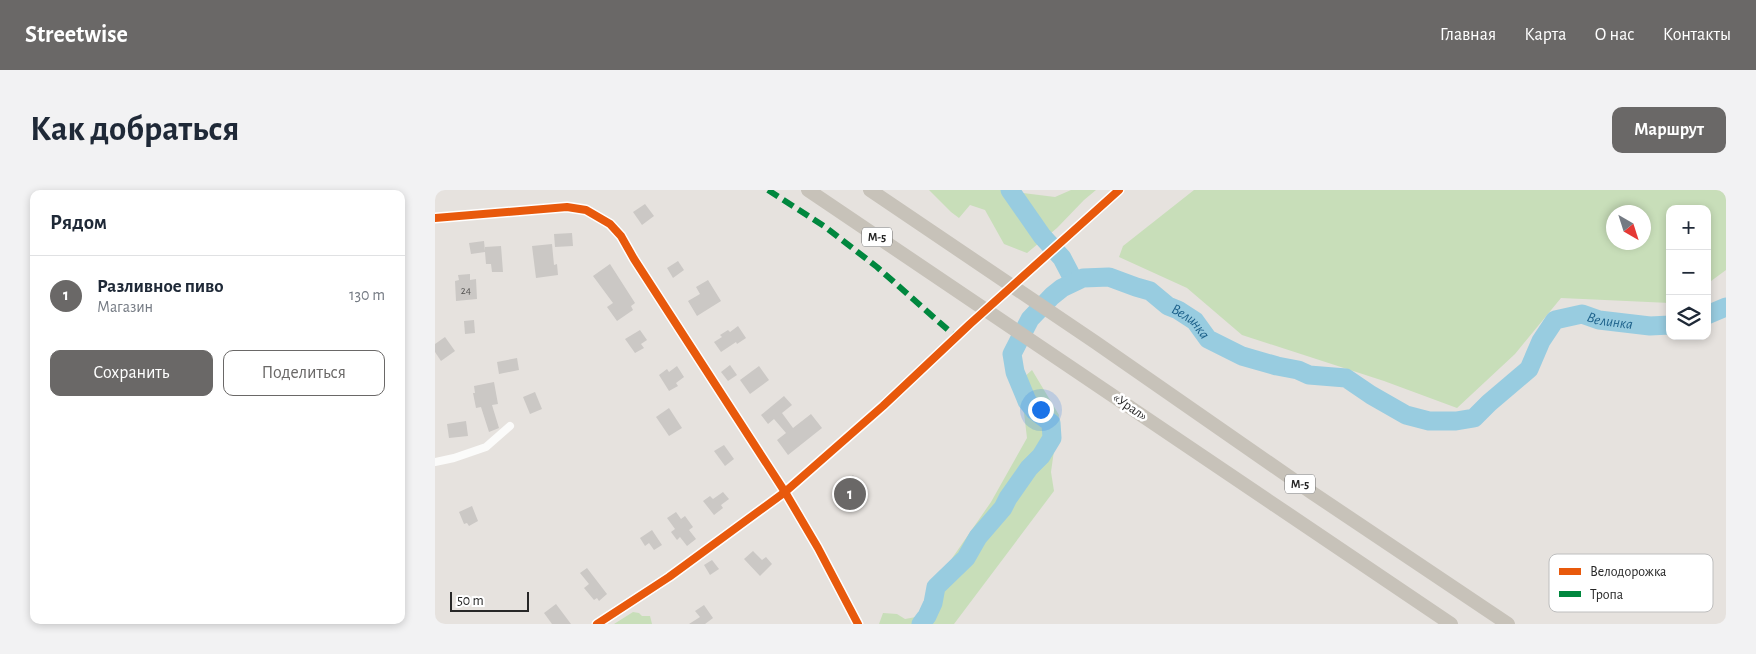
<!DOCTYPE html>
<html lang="ru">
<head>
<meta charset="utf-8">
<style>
	:root { --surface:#fff; --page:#f2f2f3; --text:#1f2937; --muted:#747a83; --line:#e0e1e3; --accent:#6a6867 }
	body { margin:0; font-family:"Alegreya Sans",sans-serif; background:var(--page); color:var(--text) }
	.controls { position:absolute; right:15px; top:15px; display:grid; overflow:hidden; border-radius:10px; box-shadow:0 2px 8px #0003 }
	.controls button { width:45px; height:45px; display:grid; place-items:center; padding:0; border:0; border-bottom:1px solid var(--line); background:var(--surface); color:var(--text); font:25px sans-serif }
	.compass { position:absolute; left:1171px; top:15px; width:45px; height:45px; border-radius:50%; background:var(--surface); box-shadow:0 2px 8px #0003; rotate:141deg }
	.scale { position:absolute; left:15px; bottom:12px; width:79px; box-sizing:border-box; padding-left:5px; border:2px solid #272727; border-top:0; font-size:14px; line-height:18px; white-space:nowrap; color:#272727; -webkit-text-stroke:4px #fff; paint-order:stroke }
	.you { position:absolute; left:605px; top:219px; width:18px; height:18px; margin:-12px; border:4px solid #fff; border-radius:50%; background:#1a73e8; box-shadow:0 0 0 8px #1a73e833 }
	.badge { display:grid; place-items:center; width:32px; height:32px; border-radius:50%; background:var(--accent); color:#fff; font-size:16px; font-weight:700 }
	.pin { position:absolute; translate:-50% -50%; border:2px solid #fff; box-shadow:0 1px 5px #0006 }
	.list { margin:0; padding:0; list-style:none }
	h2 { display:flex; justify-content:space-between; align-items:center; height:65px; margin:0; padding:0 20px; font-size:21px }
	h2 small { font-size:16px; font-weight:400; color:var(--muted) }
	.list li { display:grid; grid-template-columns:32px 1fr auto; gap:15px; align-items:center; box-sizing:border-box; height:80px; padding:0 20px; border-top:1px solid var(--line) }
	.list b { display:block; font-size:19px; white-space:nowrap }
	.list p { margin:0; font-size:16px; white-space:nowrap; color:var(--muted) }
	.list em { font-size:16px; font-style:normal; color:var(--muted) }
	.actions { display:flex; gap:10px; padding:15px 20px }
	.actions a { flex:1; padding:11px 0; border:1px solid var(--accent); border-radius:10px; text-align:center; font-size:18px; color:var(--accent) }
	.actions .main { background:var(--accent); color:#fff }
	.icon { flex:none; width:28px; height:28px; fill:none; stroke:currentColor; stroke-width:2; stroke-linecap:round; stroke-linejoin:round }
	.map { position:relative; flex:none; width:1291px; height:434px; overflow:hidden; border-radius:10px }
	header { display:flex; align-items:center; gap:30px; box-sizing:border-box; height:70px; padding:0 25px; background:var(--accent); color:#fff }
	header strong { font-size:24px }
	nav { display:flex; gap:28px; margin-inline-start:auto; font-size:18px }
	.intro { display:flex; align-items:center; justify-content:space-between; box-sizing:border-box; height:120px; padding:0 30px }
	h1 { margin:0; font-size:35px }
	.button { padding:12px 22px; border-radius:10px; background:var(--accent); color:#fff; font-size:18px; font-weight:700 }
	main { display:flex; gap:30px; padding:0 30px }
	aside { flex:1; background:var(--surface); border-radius:10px; box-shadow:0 2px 8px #0003 }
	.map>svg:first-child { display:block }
	.green { fill:#c8deb9; fill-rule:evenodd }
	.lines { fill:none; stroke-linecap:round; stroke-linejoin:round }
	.river { stroke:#98cce0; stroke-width:19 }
	.building { fill:#cbc8c5 }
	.minor { stroke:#fbfbfa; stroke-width:8 }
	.tertiary { stroke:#fbfbfa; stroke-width:10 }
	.trunk { stroke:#c7c2b9; stroke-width:14 }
	.quiet { stroke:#00873e; stroke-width:6; stroke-dasharray:12 6; stroke-linecap:butt }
	.cycleway-casing { stroke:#fff; stroke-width:11 }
	.cycleway { stroke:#e8590c; stroke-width:8 }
	.labels { text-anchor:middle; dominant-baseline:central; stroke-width:5; stroke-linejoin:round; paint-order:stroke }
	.number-label { font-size:11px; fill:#525150 }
	.shield { fill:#fff; stroke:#686868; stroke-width:1 }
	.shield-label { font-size:12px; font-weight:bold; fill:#272727 }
	.street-label { font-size:14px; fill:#272727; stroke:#fff }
	.water-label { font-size:15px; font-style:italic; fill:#1a5f89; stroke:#fff }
	.key { fill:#fff; stroke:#bebebe; stroke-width:1 }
	.key-label { font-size:14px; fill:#272727 }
</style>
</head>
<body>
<header>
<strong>Streetwise</strong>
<nav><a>Главная</a><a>Карта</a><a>О нас</a><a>Контакты</a></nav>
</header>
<div class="intro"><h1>Как добраться</h1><a class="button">Маршрут</a></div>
<main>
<aside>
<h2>Рядом<small></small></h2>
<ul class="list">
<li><span class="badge">1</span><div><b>Разливное пиво</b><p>Магазин</p></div><em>130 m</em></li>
</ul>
<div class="actions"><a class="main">Сохранить</a><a>Поделиться</a></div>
</aside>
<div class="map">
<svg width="1291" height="434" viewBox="0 0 1291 434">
	<rect width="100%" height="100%" fill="#e6e2de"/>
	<g class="green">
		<path d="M494,0H585L588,3L620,7L636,0H661L649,10L622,38L592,63L569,54L550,20L535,15L524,28L516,22Z"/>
		<path d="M759,0H1291V80L1272,94V19H1235V113L1126,108L1080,164L1022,218L949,191L807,145L752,98L684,67L688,56ZM1208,22V52H1178V22Z"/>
		<path d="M597,180L624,225L616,282L619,301L519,434H444L448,423L462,424L470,429L481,427L511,377L556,312L592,248L589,223L579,196Z"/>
		<path d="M198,422L204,423L207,426H215L217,434H179Z"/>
	</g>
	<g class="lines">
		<g class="river">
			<path d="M575,0L607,46L627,68L639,91"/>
			<path d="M1272,125L1291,117"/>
			<path id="s1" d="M486,434L492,426L498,413L501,397L531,368L543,347L568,318L573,308L594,278L606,266L617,248L616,233L600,221L592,211L580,182L577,164L595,129L617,106L627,98L648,88L674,87L701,97L715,101L733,116L743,120L760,131L773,149L807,166L842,176L863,180L874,185L911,188L936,205L971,225L994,231H1021L1039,228L1054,213L1094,179L1106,151L1120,130L1147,124L1164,130L1215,136L1235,135"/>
		</g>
	</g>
	<g class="building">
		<path d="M210,14L219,26L207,35L198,22Z"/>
		<path d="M137,43L138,56L120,57L119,44Z"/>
		<path d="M49,51L50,61V57L66,56L68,82H57L56,74H51L50,62L36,64L34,53Z"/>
		<path d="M117,54L119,75L122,74L123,85L101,88L97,56Z"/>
		<path d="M243,71L249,80L238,88L232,78Z"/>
		<path d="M175,74L200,113L196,116L198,120L182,131L172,117L178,113L158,86Z"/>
		<path d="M35,84V90L41,89L42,109L21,111L20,91L24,90L23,85Z"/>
		<path d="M273,90L286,111L262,126L253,111L265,104L261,97Z"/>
		<path d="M39,130L40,143L30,144L29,131Z"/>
		<path d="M303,136L311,148L302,154L301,152L286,162L279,152L287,147L285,145L293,140L295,142Z"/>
		<path d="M205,140L212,150L206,154L209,158L200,163L190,149Z"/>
		<path d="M10,147L20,161L6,171L0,162V154Z"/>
		<path d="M82,168L84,180L64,184L62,172Z"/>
		<path d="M295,175L302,185L293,191L286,182Z"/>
		<path d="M242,176L249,187L241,193L243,196L234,201L224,185L232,179L234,182Z"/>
		<path d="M324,176L334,190L315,204L305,190Z"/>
		<path d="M59,192L63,214L57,215L64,238L54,242L46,217L41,218L38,203H40L39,196Z"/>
		<path d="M100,202L107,219L95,224L88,207Z"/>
		<path d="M349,206L357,215L347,223L358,238L376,224L387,238L353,265L342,250L351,243L339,229L333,234L326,225Z"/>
		<path d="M234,218L247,238L234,246L221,227Z"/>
		<path d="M31,231L33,246L14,248L12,234Z"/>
		<path d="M289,255L299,269L290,276L279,261Z"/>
		<path d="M418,285L430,299L416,312L403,298Z"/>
		<path d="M288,302L294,309L286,315L288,318L279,325L268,311L275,306L278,309Z"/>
		<path d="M37,316L43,331L34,336L32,333L29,334L24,322Z"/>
		<path d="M241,322L246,329L250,326L258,337L254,340L261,349L252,356L245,347L242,350L236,342L240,339L232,328Z"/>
		<path d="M217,340L227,355L219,360L214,353L210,356L205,348Z"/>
		<path d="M318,361L327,370L331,367L337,374L325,386L309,369Z"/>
		<path d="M277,370L284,379L275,385L269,375Z"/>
		<path d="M152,378L172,404L164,411L162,408L159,410L149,398L154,394L145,383Z"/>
		<path d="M121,414L136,434H117L109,423Z"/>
		<path d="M269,415L278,428L270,434H254L265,427L260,421Z"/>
	</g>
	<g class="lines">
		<g class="minor">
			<path d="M0,28L132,17L151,20L175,34L186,46L199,69L350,302L383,358L423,434"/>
			<path d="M0,272L19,268L51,257L75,236"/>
		</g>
		<path class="tertiary" d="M162,434L234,387L350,302L448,216L535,134L684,0"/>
		<g class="trunk">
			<path d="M373,0L1016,434"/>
			<path d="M435,0L660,152L876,302L1073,434"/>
		</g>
		<path class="quiet" d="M333,0L389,36L442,77L521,147"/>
		<defs>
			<g id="cycleway">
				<path d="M0,28L132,17L151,20L175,34L186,46L199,69L350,302L383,358L423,434"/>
				<path d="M162,434L234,387L350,302L448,216L535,134L684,0"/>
			</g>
		</defs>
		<use href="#cycleway" class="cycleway-casing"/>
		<use href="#cycleway" class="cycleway"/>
	</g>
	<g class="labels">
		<g class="number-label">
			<text x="31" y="100">24</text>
		</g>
		<g class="shield">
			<rect x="427" y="37.5" width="30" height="19" rx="4"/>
			<rect x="850" y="284.5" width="30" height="19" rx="4"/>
		</g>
		<g class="shield-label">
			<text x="442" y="47">М-5</text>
			<text x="865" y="294">М-5</text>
		</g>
		<g class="street-label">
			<text transform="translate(695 217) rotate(34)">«Урал»</text>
		</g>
		<g class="water-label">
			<text stroke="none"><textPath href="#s1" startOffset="1052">Велинка</textPath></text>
			<text stroke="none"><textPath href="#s1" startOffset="556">Велинка</textPath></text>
		</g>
	</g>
	<rect x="1114" y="364" width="164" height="58" rx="8" class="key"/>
	<rect x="1124" y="378" width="22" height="7" fill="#e8590c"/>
	<rect x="1124" y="401" width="22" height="6" fill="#00873e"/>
	<g class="key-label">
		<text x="1155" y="386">Велодорожка</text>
		<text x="1155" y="409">Тропа</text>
	</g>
</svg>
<div class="controls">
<button>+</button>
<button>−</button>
<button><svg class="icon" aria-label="layers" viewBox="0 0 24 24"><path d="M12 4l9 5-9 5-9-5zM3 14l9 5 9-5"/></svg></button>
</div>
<svg class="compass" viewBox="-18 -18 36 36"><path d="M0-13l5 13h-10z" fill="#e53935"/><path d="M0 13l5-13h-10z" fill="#747a83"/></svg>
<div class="scale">50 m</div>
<div class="you"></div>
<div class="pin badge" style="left:415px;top:304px">1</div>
</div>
</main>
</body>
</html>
